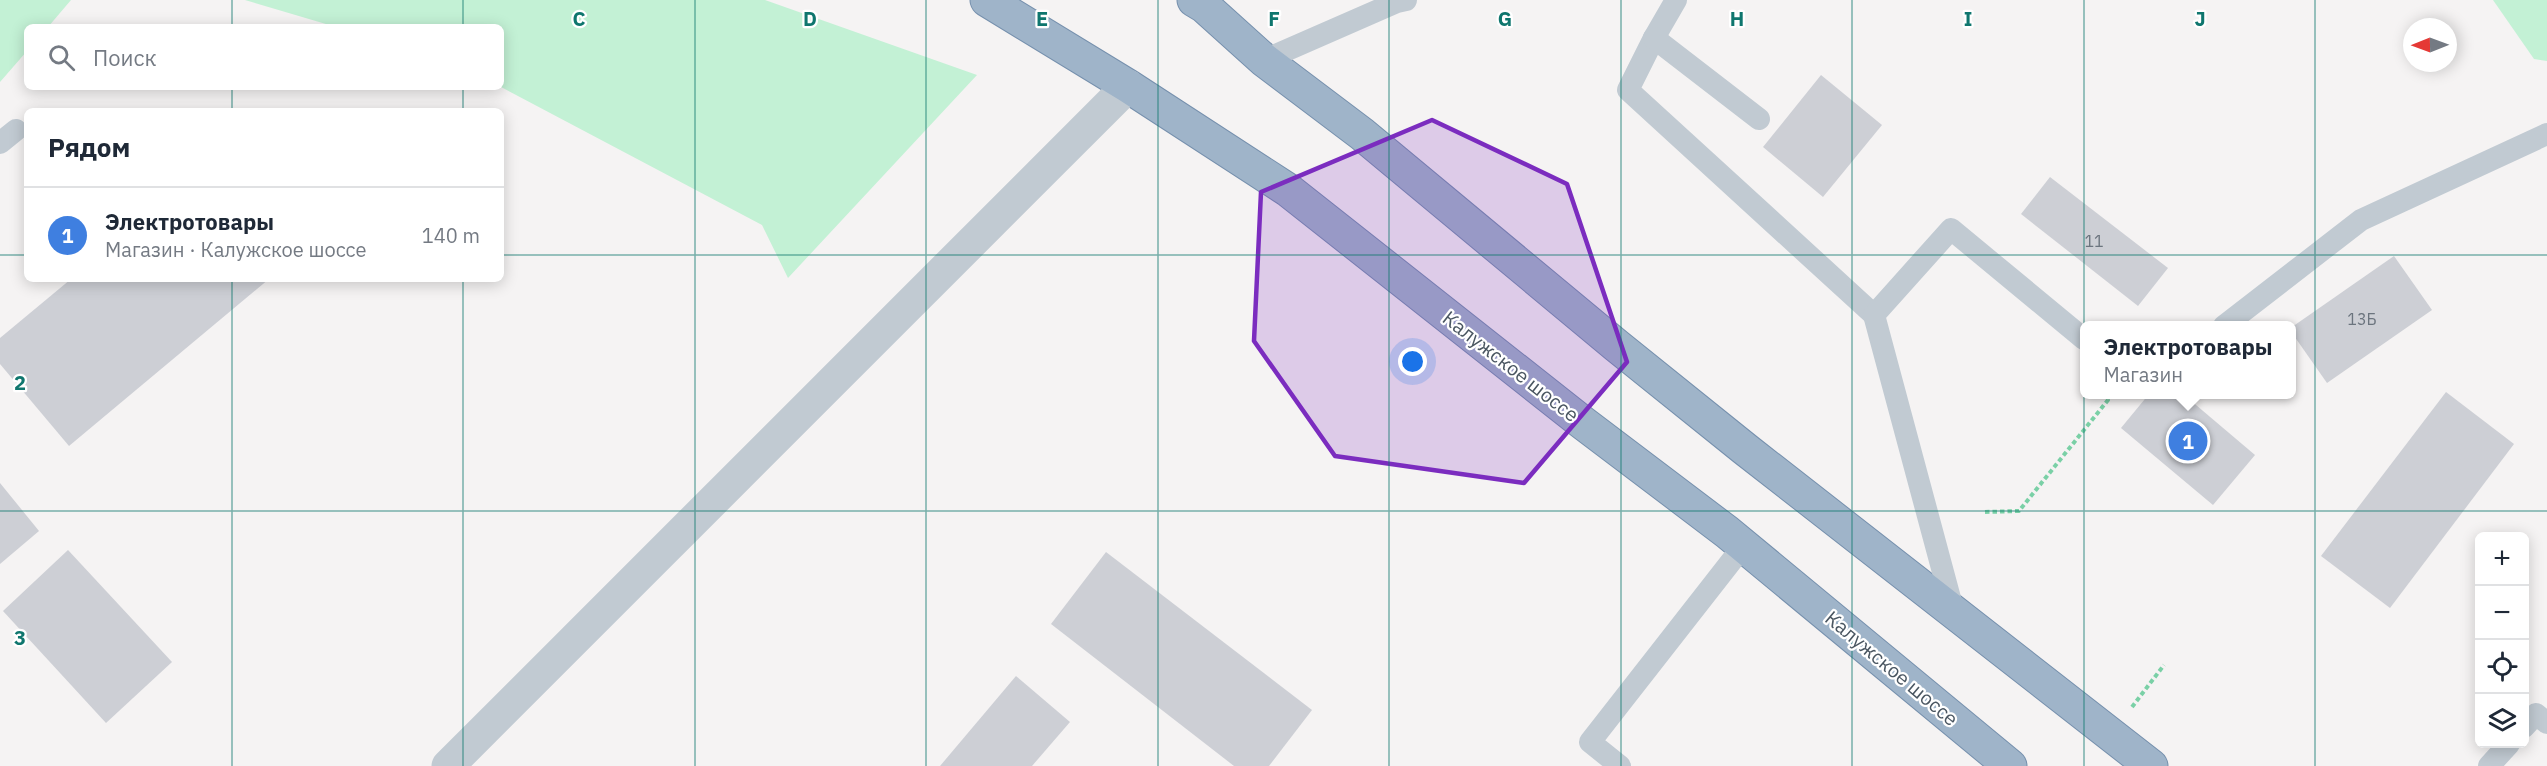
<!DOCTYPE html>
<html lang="ru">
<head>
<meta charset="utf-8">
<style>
	:root { --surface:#fff; --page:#f2f2f3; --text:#1f2937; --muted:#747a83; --line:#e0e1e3; --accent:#b45309 }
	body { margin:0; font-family:"IBM Plex Sans",sans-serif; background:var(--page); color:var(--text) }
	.controls { position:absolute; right:18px; bottom:18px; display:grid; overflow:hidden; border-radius:9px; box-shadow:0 3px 15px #0003 }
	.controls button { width:54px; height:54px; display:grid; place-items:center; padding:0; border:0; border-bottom:2px solid var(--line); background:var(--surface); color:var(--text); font:30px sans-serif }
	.compass { position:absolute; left:2403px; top:18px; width:54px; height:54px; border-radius:50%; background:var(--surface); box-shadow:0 3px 15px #0003; rotate:269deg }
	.you { position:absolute; left:1413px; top:362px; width:21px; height:21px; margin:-15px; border:4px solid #fff; border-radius:50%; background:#1a73e8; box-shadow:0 0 0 9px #1a73e833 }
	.badge { display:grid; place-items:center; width:39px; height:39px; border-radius:50%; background:var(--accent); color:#fff; font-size:20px; font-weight:700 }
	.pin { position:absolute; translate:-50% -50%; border:3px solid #fff; box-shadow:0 2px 6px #0006 }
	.popup { position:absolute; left:2080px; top:321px; width:216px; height:78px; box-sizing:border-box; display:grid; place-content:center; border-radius:9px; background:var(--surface); filter:drop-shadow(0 2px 4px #0005); font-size:20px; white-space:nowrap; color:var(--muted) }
	.popup b { font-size:22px; color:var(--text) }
	.popup::after { content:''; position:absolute; left:50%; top:100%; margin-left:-12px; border:12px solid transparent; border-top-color:var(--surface) }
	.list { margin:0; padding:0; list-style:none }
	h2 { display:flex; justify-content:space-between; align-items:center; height:78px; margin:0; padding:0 24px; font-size:26px }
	h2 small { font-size:20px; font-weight:400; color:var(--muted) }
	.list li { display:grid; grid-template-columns:39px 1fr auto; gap:18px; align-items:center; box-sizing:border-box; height:96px; padding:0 24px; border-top:2px solid var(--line) }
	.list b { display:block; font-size:22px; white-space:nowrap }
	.list p { margin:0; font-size:20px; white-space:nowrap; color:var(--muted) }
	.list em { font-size:20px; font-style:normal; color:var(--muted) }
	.icon { flex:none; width:33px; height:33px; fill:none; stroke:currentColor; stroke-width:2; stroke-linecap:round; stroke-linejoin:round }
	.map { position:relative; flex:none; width:2547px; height:766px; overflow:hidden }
	.search { position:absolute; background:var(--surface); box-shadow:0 3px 15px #0003; left:24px; top:24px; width:480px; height:66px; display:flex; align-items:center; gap:15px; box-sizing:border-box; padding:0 21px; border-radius:9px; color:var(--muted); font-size:22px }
	.panel { position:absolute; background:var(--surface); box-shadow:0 3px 15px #0003; left:24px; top:108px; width:480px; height:174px; border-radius:9px }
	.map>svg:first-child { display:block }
	.green { fill:#c3f1d5 }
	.building { fill:#cdcfd5 }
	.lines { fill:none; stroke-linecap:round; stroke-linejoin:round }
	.trunk-casing { stroke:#7690ad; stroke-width:35 }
	.path { stroke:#7ad0a6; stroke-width:4; stroke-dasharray:4.5 3; stroke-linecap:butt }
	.service { stroke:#c1cad2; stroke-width:22 }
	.minor { stroke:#c1cad2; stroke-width:33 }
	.trunk { stroke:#9fb4c9; stroke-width:33 }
	.marked { fill:#7b2cbf; fill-opacity:0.2; stroke:#7b2cbf; stroke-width:4.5; stroke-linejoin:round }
	.grid { fill:none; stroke:#0f766e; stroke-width:1.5; stroke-opacity:0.55 }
	.labels { text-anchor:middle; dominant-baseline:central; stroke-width:4.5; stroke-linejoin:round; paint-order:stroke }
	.number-label { font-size:16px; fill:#6b747e }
	.street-label { font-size:20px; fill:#4a5661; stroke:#fff }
	.grid-label { font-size:20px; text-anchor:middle; font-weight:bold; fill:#0f766e; stroke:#fff; stroke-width:4.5; stroke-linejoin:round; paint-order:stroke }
</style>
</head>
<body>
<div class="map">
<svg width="2547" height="766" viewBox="0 0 2547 766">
	<rect width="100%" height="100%" fill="#f5f3f3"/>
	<g class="green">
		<path d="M0,0H71L48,27H27V51L0,82Z"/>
		<path d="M245,0H765L977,75L788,278L762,225L501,87V27H336Z"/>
		<path d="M2493,0H2547V61L2534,59Z"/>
	</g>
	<g class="building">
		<path d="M1821,75L1882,125L1823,197L1763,147Z"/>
		<path d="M2050,177L2168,268L2138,306L2021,214Z"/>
		<path d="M2394,256L2432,310L2327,383L2292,333V327Z"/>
		<path d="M71,279H269L69,446L0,364V338Z"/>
		<path d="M2446,392L2514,444L2390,608L2321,556Z"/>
		<path d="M2149,394H2183L2255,455L2213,505L2121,428Z"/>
		<path d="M0,483L39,531L0,564Z"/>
		<path d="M68,550L172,662L106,723L3,611Z"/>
		<path d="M1106,552L1312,710L1269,766H1234L1051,624Z"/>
		<path d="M1016,676L1070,722L1032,766H940Z"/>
	</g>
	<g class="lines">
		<defs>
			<g id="trunk">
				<path d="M987,0L1128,86L1288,190L1583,423L1727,532L2010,766"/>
				<path d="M1194,0L1204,6L1264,60L1362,134L1617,346L1745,449L2151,766"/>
			</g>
		</defs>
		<use href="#trunk" class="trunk-casing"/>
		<g class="path">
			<path d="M1985,512L2019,511L2108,400V394"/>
			<path d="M2132,707L2164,665"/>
		</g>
		<g class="service">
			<path d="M1676,0L1654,38L1628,90L1874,315"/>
			<path d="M1654,38L1759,119"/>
			<path d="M1264,60L1397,2L1406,0"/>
			<path d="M0,143L16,130"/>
			<path d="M2224,326L2361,220L2547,134"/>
			<path d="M1954,613L1874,315L1951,229L2084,339"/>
			<path d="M2524,727L2536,714L2547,723"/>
			<path d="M1620,766L1590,742L1744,545"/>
			<path d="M2489,766L2509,744"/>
		</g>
		<path class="minor" d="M448,766L1128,86"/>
		<use href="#trunk" class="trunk"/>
	</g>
	<path class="marked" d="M1432,120L1567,184L1627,362L1524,483L1335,456L1254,341L1261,192Z"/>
	<path class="grid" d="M232,0V27M463,0V27M695,0V766M926,0V766M1158,0V766M1389,0V766M1621,0V766M1852,0V766M2084,0V766M2315,0V766M232,87V111M463,87V111M0,255H27M501,255H2547M232,279V766M463,279V766M0,511H2547"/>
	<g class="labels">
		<g class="number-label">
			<text x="2094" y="241">11</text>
			<text x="2362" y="319">13Б</text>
		</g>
		<g class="street-label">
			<text transform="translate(1511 366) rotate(38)">Калужское шоссе</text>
			<text transform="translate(1892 668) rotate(40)">Калужское шоссе</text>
		</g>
	</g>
	<g class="grid-label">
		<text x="579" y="26">C</text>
		<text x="810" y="26">D</text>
		<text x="1042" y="26">E</text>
		<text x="1274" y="26">F</text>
		<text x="1505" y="26">G</text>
		<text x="1737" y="26">H</text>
		<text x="1968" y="26">I</text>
		<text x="2200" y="26">J</text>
		<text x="20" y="390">2</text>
		<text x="20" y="645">3</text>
	</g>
</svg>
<div class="controls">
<button>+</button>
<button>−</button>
<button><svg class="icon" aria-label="locate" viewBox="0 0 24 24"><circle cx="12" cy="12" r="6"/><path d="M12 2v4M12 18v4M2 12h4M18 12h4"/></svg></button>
<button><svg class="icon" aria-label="layers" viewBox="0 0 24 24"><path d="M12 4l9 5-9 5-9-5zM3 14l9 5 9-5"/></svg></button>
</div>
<svg class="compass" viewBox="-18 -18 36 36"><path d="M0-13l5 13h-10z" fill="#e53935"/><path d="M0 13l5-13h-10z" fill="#747a83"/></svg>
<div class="you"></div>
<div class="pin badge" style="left:2188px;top:441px;background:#3f7fe0">1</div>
<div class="popup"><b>Электротовары</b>Магазин</div>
<div class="search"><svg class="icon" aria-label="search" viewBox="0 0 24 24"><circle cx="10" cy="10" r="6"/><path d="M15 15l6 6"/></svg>Поиск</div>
<section class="panel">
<h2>Рядом<small></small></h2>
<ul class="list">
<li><span class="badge" style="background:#3f7fe0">1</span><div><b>Электротовары</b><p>Магазин · Калужское шоссе</p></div><em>140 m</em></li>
</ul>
</section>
</div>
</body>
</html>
